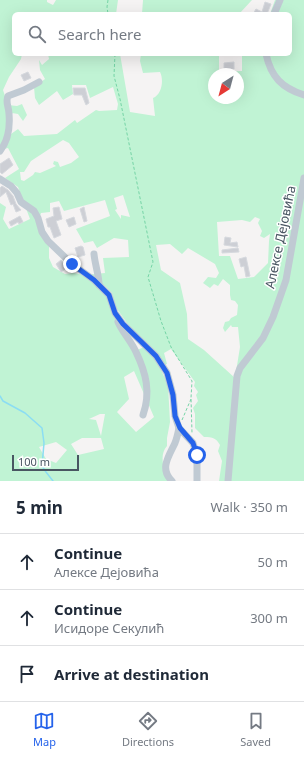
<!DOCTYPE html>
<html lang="en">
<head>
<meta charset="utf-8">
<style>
	:root { --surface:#fff; --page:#f6f6f7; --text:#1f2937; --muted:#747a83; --line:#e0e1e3; --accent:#2563eb }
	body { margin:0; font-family:"Noto Sans",sans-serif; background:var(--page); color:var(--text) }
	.compass { position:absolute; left:208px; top:68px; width:36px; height:36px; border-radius:50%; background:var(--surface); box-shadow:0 4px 16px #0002; rotate:216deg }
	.scale { position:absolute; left:12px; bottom:10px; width:67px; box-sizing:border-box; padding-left:4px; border:2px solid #495662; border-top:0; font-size:11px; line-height:14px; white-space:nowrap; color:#495662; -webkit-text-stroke:3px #fff; paint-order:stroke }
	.stop { position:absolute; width:12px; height:12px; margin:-9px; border:3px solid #2563eb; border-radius:50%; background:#fff }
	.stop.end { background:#2563eb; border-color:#fff; box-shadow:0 1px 4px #0008 }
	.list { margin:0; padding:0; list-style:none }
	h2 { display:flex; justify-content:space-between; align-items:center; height:52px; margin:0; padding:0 16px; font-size:17px }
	h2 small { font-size:13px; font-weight:400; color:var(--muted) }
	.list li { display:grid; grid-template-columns:26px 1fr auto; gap:12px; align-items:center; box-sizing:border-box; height:56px; padding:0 16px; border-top:1px solid var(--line) }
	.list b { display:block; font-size:15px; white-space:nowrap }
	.list p { margin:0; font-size:13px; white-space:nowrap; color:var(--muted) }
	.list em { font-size:13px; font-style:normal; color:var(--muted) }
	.icon { flex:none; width:22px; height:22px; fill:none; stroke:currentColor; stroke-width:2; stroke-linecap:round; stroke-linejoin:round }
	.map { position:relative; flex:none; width:304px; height:481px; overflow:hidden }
	.search { position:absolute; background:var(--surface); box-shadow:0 4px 16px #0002; left:12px; right:12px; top:12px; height:44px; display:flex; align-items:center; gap:10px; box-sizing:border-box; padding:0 14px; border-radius:6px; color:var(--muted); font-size:15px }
	.sheet { height:220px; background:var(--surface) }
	nav { display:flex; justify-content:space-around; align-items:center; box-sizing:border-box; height:56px; border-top:1px solid var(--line); background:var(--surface); font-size:11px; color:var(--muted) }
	nav a { display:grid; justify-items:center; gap:2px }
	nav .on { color:var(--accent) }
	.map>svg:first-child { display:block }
	.green { fill:#c0f3d4; fill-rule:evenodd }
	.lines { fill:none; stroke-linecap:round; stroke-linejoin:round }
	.stream { stroke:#8bddf3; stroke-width:1.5 }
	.building { fill:#cdcfd5; stroke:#d6d9de }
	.path { stroke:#75d4a6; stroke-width:1; stroke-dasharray:3 2; stroke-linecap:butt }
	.minor { stroke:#c0cad3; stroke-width:7 }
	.route { stroke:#2563eb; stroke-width:5 }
	.labels { text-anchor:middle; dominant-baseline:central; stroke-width:3; stroke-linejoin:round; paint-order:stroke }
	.street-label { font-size:13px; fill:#495662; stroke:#fff }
</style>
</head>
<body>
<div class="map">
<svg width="304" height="481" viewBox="0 0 304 481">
	<rect width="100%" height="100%" fill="#f5f3f3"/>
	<g class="green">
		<path d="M0,0H47V2L53,5L56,0H118L116,14H14V54H22L21,59L9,77L3,90L8,105L17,106L22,104L27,115L23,121L18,114L12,113L11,134L18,129L24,136L57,134L75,120L77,123L96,110L99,111L117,110L118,104L113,87L90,98L86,85H72L73,94L63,100L57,91L39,105L35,98L34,87L45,79L40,70L39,60L42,65L49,59L48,54H120L130,112L155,116L153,98C162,94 164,80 160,72L143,73L140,61L141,54H219V72L242,71V54H290V14H270L275,0H304V481H219L222,461L218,451L220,445C216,438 213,437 204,437L195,428V414L193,408L198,401L196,395L198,392L194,386L195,382L171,349L164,353L167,364L164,365L127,323L115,306L112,293L104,285L117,324L135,351L144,347L156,359L168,385L170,422L167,438V446C158,456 165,471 168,481H0V203L6,207L3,219L9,229L30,219L18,187L5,178L19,169L8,148L0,150ZM214,74H238V98H214ZM63,140L69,143L79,157L71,163L60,167L58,162L54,161L53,164L56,166L40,173L35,172L33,175L24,181L21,180L20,172H24L31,161ZM123,195L130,217L121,215V219L115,210L117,209L114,198ZM105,200L110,216L76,229L84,243L93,241L97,248L114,238L128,240L129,257L103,258L105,273L84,275L74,273L65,274L53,267L49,258V246L38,222L41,213L50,212V203L59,201L64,211ZM255,217L260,219L258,223L262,231L260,236L264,238L270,234L269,241L268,263L254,277L238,279L230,256H219L217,222L242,220L250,222ZM170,244L182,254L188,248L215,264L219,273L216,278L208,277L203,283L210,288L214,284L218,286L223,279L230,285V295L231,300L235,301L238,305L237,315L231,318L229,321L225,322L223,328L225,332L231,325L232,327H238L240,347L235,378L204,350L188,339L187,314L180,283L161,270L156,245ZM134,371L154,417L136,432L117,412L129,399L124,377ZM100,414H105L101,436L96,420L89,419ZM82,438H101L104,449L78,455L71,444ZM56,442L67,450L56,463L46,459L39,447Z"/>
		<path d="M143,0H252L239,14H142Z"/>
	</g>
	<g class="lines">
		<path class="stream" d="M0,396L3,401L25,413L42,428L44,443L42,466L46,472L53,481"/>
	</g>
	<g class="building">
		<path d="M265,2L271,4L267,14H253L256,9L262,12Z"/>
		<path d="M234,62V69H224V63Z"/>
		<path d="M28,72L31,78L24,81L21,75Z"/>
		<path d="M73,88H85L89,103L86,105L82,95H74Z"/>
		<path d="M9,158L13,165L2,174L0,172V164Z"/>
		<path d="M2,186L8,190L13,196L16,204L21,210L16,212L13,204L11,205L6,192L0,197V188Z"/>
		<path d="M59,207L62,219L56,221L61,235L54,238L50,227H48L46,219L54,216L53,208Z"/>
		<path d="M84,207L87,221L84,222L80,209Z"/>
		<path d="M20,216L23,222L19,224L18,222L11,226L9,222Z"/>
		<path d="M74,217L76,224L69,227L66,220Z"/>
		<path d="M225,237L231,238L230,243L237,242L238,247L224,245Z"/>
		<path d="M81,246L83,247L85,255L78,257L75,248Z"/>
		<path d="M238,248L239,252L222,253V250Z"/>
		<path d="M246,257L250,276L246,277L244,266L241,267L239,259Z"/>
		<path d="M61,260L67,268L61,272L56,264Z"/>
	</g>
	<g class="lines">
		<g class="path">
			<path d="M108,0L107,7L108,14"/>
			<path d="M115,54L114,76L120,99L153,262L148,277L161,321L171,347L192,381L191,398L192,433"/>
			<path d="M182,420L191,399"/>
		</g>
		<g class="minor">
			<path d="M274,14L280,0"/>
			<path d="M266,54C271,77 282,88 304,95"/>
			<path d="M0,151C8,141 10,126 9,114C9,107 5,102 8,96L24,90L39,82"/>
			<path d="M0,179L11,186L17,193L21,202L34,211L38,218L42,232L48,241L72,264L94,280L109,295L115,313L123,324L156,356L167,373L173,395L175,416L179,428L193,443L197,455V481"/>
			<path d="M94,254C95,265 99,275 99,285"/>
			<path d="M118,322C123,333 131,341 136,352C146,373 151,392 143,415"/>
			<path d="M172,481C159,469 169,456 175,443C177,438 178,433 179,428"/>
			<path d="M228,481L237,376L240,368L263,338L273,317L286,280L304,178"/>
		</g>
	</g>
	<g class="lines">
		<path class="route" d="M72,264L94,280L109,295L115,313L123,324L156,356L167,373L173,395L175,416L180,428L193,443L197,455"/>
	</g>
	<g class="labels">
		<g class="street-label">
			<text transform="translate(280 237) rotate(-78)">Алексе Дејовића</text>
		</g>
	</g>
</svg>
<svg class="compass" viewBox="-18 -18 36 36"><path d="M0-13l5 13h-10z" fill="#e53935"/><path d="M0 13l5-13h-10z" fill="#747a83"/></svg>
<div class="scale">100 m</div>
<div class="stop" style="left:197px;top:455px"></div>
<div class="stop end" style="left:72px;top:264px"></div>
<div class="search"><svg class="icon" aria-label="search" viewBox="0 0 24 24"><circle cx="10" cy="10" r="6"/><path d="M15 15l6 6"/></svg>Search here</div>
</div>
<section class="sheet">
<h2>5 min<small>Walk · 350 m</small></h2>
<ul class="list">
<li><svg class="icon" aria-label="ahead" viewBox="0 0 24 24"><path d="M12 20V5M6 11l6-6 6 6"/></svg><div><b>Continue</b><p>Алексе Дејовића</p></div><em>50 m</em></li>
<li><svg class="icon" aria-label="ahead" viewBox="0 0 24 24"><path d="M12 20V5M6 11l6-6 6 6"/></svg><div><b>Continue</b><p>Исидоре Секулић</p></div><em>300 m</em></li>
<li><svg class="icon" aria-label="arrive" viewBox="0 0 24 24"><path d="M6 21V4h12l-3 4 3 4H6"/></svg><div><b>Arrive at destination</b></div></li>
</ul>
</section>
<nav>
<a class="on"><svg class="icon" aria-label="map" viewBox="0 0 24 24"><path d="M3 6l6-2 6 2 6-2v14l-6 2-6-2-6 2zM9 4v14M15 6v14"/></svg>Map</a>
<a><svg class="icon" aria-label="directions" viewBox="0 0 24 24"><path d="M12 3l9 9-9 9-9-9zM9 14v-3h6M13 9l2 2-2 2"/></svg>Directions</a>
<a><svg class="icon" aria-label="saved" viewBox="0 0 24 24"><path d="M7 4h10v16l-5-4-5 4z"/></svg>Saved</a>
</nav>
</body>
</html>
